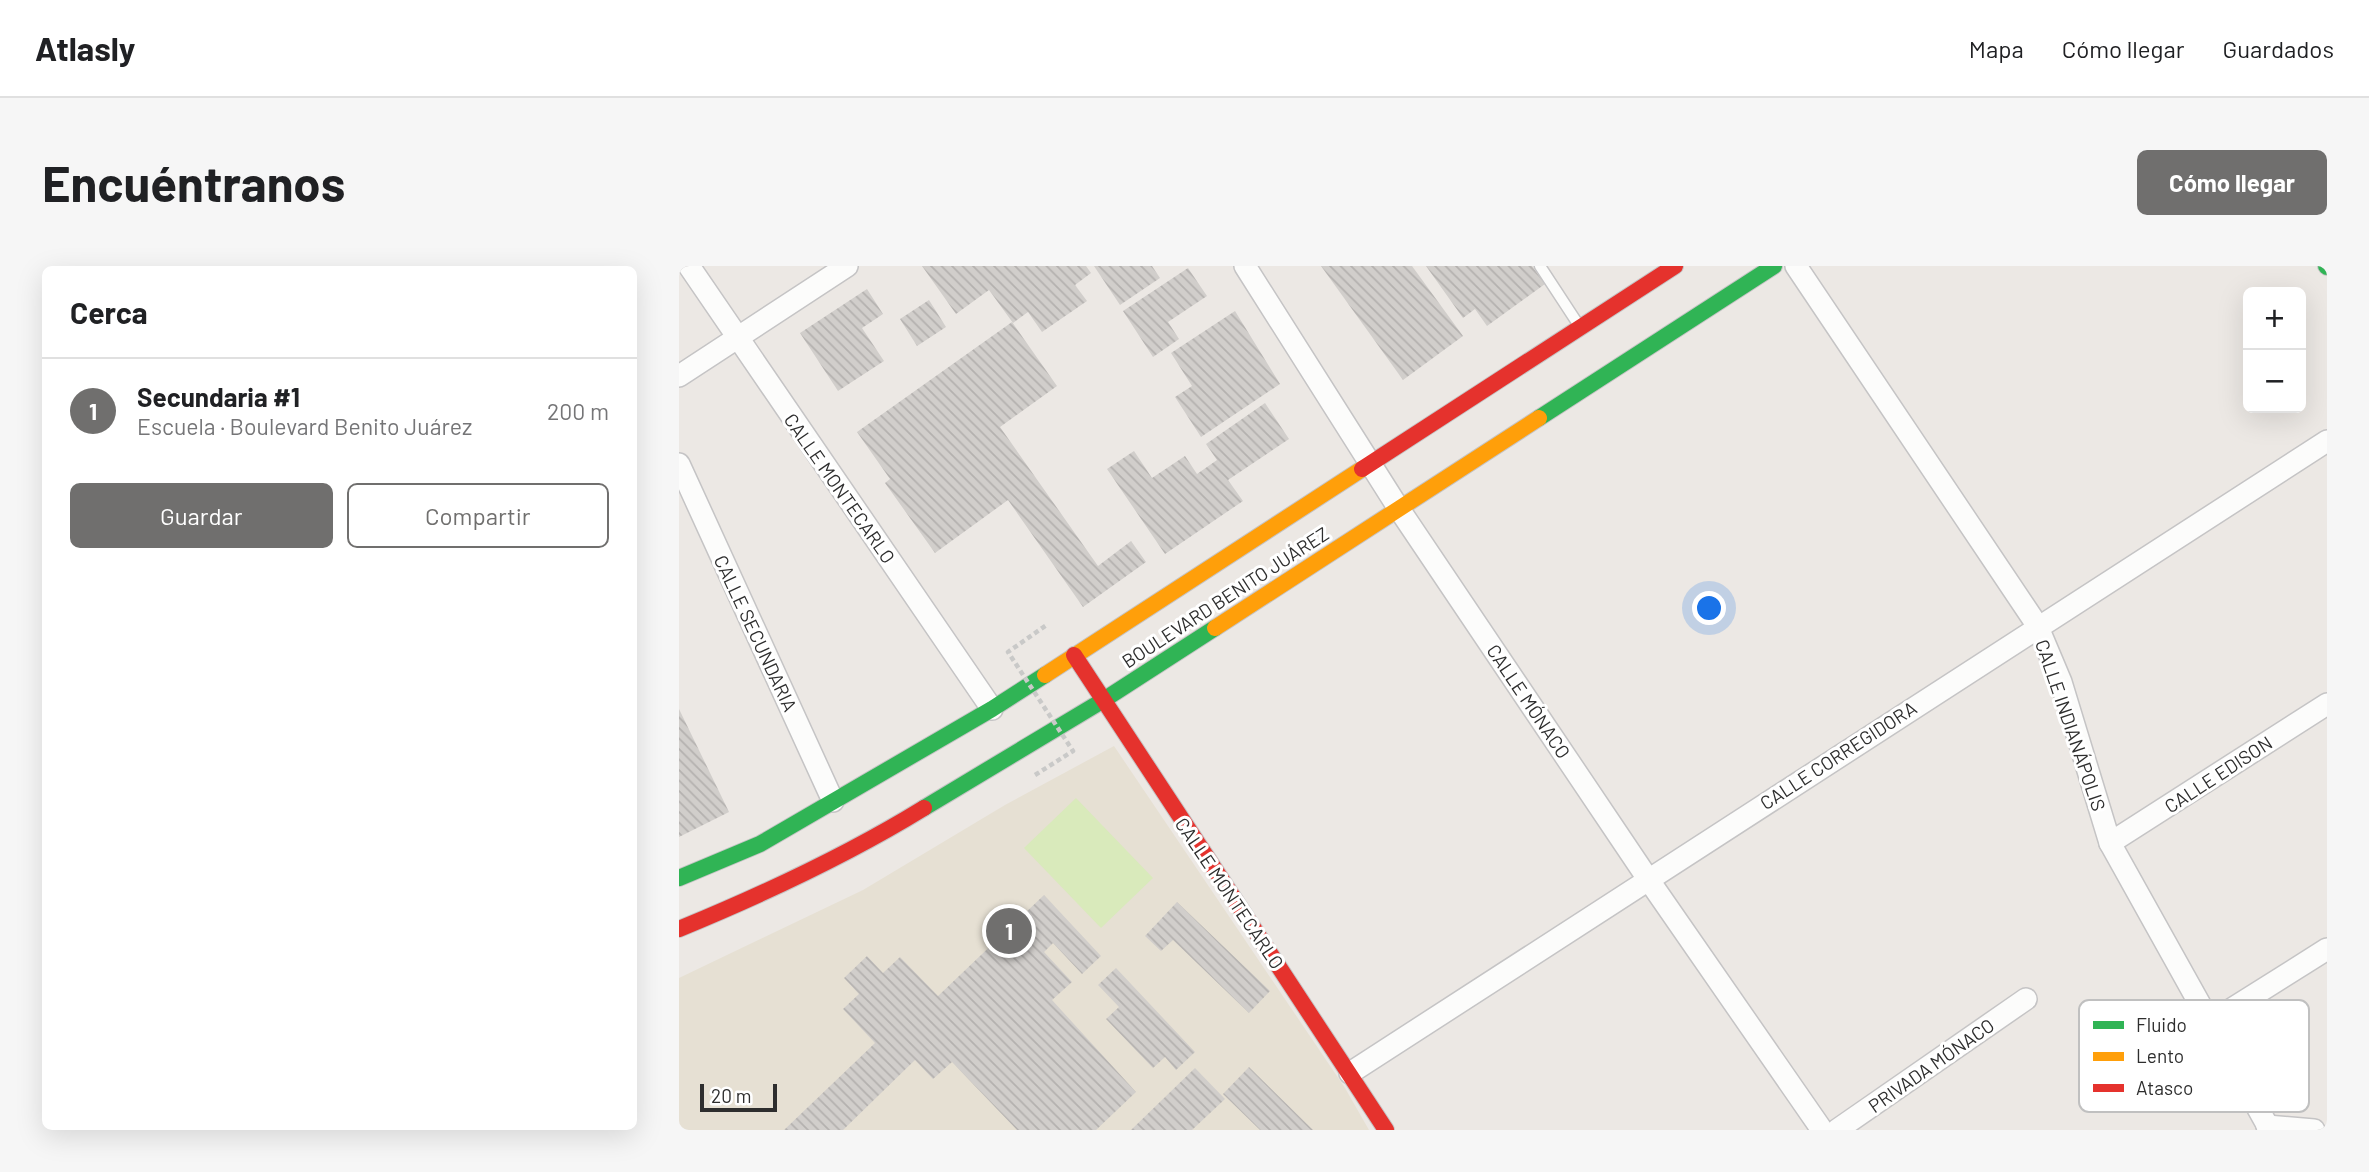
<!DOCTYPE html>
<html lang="es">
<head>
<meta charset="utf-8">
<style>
	:root { --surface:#fff; --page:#f6f6f6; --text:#202124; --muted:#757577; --line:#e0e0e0; --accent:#706f6e }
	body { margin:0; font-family:Barlow,sans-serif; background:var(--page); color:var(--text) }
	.controls { position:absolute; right:21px; top:21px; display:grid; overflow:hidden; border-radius:10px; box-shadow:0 7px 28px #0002 }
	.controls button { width:63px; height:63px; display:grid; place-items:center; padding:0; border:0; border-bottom:2px solid var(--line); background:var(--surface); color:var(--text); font:35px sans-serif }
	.scale { position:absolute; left:21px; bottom:18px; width:77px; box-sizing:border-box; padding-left:7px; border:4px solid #2e2e2e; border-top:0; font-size:19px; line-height:24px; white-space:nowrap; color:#2e2e2e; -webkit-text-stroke:5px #fff; paint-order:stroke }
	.you { position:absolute; left:1031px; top:343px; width:24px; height:24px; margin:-18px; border:5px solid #fff; border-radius:50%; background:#1a73e8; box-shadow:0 0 0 10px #1a73e833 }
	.badge { display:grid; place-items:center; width:46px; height:46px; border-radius:50%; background:var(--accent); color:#fff; font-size:23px; font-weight:700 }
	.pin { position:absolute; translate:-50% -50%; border:4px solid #fff; box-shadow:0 2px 7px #0006 }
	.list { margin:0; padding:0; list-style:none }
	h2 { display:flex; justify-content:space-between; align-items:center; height:91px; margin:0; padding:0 28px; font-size:30px }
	h2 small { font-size:23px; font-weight:400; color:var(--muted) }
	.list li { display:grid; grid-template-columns:46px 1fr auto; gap:21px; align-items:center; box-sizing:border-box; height:105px; padding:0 28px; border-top:2px solid var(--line) }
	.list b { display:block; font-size:26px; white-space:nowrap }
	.list p { margin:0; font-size:23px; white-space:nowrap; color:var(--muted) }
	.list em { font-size:23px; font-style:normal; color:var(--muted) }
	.actions { display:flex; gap:14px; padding:21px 28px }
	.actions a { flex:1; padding:16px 0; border:2px solid var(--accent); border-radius:10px; text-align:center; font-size:24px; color:var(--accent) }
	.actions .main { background:var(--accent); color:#fff }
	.map { position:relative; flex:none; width:1648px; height:864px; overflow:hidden; border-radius:10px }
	header { display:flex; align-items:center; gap:42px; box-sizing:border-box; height:98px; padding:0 35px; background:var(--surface); border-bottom:2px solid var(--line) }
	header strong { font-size:33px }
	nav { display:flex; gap:38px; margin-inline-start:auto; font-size:24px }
	.intro { display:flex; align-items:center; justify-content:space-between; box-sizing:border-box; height:168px; padding:0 42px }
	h1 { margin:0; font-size:49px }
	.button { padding:18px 32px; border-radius:10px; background:var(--accent); color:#fff; font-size:24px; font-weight:700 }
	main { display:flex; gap:42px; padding:0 42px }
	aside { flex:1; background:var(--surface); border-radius:10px; box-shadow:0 7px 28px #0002 }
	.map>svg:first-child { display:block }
	.education { fill:#e6e0d3 }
	.pitch { fill:#d9eabb }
	.building { fill:url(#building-back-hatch) }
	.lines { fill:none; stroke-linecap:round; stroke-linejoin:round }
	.lane-casing { stroke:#c5c4c5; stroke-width:13 }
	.street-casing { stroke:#c5c4c5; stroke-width:24 }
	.fast-casing { stroke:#c5c4c5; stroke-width:18 }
	.slow-casing { stroke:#c5c4c5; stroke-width:18 }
	.jam-casing { stroke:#c5c4c5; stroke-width:18 }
	.lane { stroke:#fcfcfb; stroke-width:10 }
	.street { stroke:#fcfcfb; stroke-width:21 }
	.fast { stroke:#30b455; stroke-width:16 }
	.slow { stroke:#ff9f0a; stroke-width:16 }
	.jam { stroke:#e5322d; stroke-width:16 }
	.path-bridge { stroke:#c9c9c8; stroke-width:4.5; stroke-dasharray:5 3.5; stroke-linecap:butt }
	.labels { text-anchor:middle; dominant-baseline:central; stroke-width:6; stroke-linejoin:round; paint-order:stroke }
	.street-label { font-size:19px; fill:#2e2e2e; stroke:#fff }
	.key { fill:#fff; stroke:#c0c0c0; stroke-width:2 }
	.key-label { font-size:19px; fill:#2e2e2e }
</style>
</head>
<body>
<header>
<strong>Atlasly</strong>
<nav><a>Mapa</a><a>Cómo llegar</a><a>Guardados</a></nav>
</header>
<div class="intro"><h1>Encuéntranos</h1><a class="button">Cómo llegar</a></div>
<main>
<aside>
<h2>Cerca<small></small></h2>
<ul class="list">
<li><span class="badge">1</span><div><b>Secundaria #1</b><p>Escuela · Boulevard Benito Juárez</p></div><em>200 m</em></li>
</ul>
<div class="actions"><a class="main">Guardar</a><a>Compartir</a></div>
</aside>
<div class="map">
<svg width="1648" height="864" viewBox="0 0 1648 864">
	<defs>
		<pattern id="building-back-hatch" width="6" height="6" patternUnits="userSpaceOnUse" patternTransform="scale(1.75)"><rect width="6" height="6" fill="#d1cecb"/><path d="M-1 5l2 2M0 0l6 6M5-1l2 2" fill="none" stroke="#b4b1af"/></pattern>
	</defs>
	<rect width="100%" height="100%" fill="#ece8e4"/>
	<path class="education" d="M435,480L666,822L690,864H0V712L184,624L326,539Z"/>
	<path class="pitch" d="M397,532L474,612L422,662L345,582Z"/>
	<g class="building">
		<path d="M243,0H407L412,7L396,19L408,35L363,66L349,46L334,57L310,24L277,48Z"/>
		<path d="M415,0H473L481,12L441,39Z"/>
		<path d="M642,0H733L784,70L724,114Z"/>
		<path d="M747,0H853L866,18L808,60L796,43L784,52Z"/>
		<path d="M509,2L528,30L489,56L500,73L474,91L444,45Z"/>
		<path d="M188,23L204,48L183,62L205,95L159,125L121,67Z"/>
		<path d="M250,34L267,61L238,80L221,53Z"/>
		<path d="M556,45L601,118L522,171L496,131L513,120L492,87Z"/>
		<path d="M333,56L378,120L321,161L419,300L452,275L467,296L404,341L329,234L256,287L206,217L211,213L178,166Z"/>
		<path d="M586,137L610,173L549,214L564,235L486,288L428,203L455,185L473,212L506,190L518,208L538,194L527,178Z"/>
		<path d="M0,443L50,546L0,571Z"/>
		<path d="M365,629L422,690L403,708L374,677L365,686L393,716L373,734L457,826L417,864H338L273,796L254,813L236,794L164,864H105L196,777L164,743L180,728L165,712L188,690L204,707L221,691L259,730Z"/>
		<path d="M498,636L591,725L570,747L494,674L482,685L466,670Z"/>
		<path d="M437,702L516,786L497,804L486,791L474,802L427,753L440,741L419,719Z"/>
		<path d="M570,801L634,864H581L544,828Z"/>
		<path d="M516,802L546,833L513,864H452Z"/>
	</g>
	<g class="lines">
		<defs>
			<path id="lane" d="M861,0L899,58"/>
			<g id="street">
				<path d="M10,0L313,443"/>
				<path d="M566,0L720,243L969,613L1143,864"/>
				<path d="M1117,0L1358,359L1382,416L1431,577L1591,864"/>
				<path d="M0,110L168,0"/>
				<path d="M0,198L154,535"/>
				<path d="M1431,577L1648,438"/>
				<path d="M1529,758L1648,683"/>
				<path d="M671,807L1648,175"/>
				<path d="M1588,860L1635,864"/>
				<path d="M1158,864L1347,733"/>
			</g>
			<g id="fast">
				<path d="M1647,0L1648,1"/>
				<path d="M860,152L1095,0"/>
				<path d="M245,542L423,435L536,362"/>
				<path d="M0,612L81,578L313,443L366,409"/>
			</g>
			<g id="slow">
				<path d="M536,362L860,152"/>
				<path d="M366,409L683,203"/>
			</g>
			<g id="jam">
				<path d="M683,203L996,0"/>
				<path d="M395,389L707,864"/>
				<path d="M0,663C85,628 167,590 245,542"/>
			</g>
		</defs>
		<use href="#lane" class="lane-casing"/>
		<use href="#street" class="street-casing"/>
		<use href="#fast" class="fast-casing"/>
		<use href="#slow" class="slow-casing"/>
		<use href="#jam" class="jam-casing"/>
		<use href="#lane" class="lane"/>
		<use href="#street" class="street"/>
		<use href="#fast" class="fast"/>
		<use href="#slow" class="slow"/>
		<use href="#jam" class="jam"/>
		<path class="path-bridge" d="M356,509L394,485L329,386L369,358"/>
	</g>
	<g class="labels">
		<g class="street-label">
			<text transform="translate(161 222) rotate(55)">CALLE MONTECARLO</text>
			<text transform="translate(546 331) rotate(-33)">BOULEVARD BENITO JUÁREZ</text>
			<text transform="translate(77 367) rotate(65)">CALLE SECUNDARIA</text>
			<text transform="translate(850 435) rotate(56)">CALLE MÓNACO</text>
			<text transform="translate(1392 459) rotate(71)">CALLE INDIANÁPOLIS</text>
			<text transform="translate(1159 489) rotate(-33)">CALLE CORREGIDORA</text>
			<text transform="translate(1539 508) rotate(-33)">CALLE EDISON</text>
			<text transform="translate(551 627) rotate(56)">CALLE MONTECARLO</text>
			<text transform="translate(1252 799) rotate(-35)">PRIVADA MÓNACO</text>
		</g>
	</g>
	<rect x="1400" y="734" width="230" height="112" rx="10" class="key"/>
	<rect x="1414" y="755" width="31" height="8" fill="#30b455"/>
	<rect x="1414" y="786" width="31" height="9" fill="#ff9f0a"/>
	<rect x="1414" y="818" width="31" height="8" fill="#e5322d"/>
	<g class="key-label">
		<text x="1457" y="766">Fluido</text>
		<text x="1457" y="797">Lento</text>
		<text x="1457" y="829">Atasco</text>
	</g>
</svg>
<div class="controls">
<button>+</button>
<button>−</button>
</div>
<div class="scale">20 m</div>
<div class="you"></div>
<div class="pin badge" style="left:330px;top:665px">1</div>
</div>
</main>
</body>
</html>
